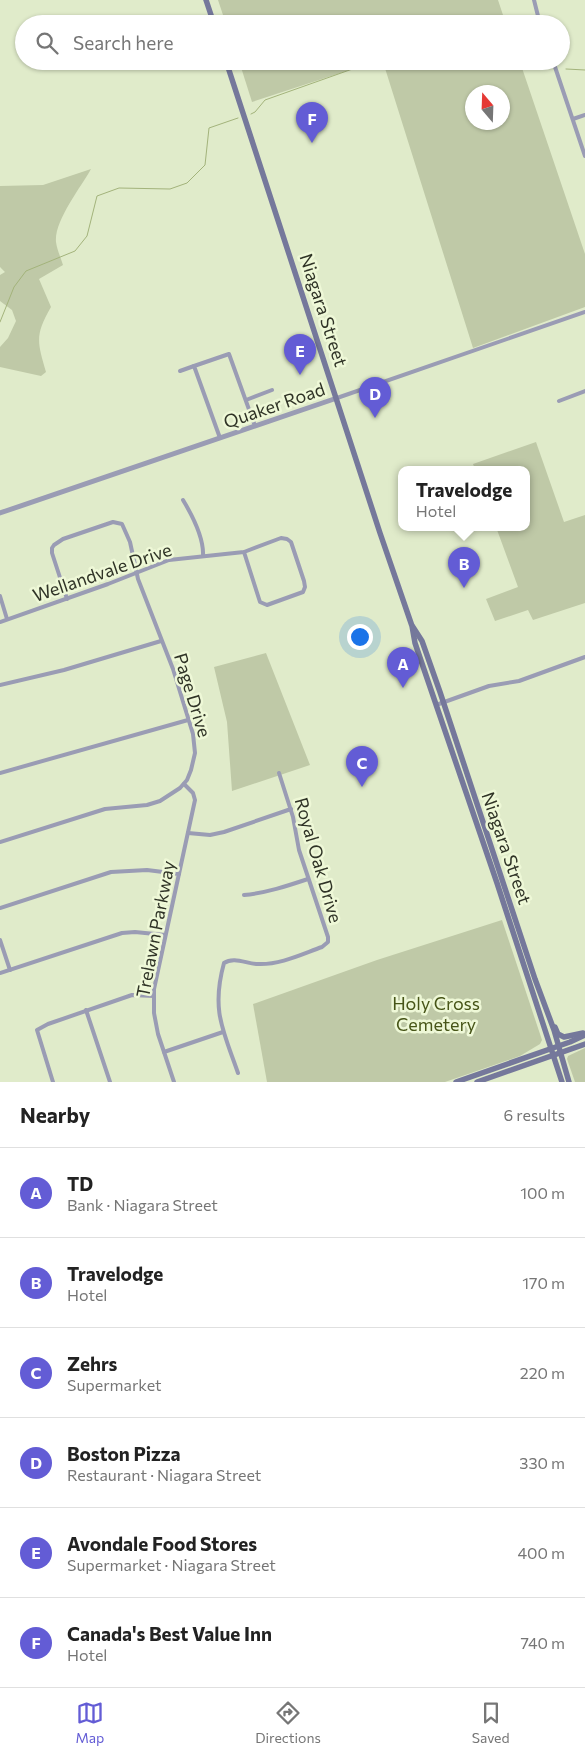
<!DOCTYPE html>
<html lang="en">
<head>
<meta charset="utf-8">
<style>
	:root { --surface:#fff; --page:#f6f6f6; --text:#222; --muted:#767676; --line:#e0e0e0; --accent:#635cd5 }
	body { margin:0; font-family:Commissioner,sans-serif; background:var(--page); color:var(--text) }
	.compass { position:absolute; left:465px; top:85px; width:45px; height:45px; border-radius:50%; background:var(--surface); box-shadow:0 1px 4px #0004; rotate:341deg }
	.you { position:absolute; left:359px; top:636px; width:18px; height:18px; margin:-12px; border:4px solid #fff; border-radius:50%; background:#1a73e8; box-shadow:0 0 0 8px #1a73e833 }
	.badge { display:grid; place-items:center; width:32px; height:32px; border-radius:50%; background:var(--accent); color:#fff; font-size:16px; font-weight:700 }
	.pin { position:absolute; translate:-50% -41px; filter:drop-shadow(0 1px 2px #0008) }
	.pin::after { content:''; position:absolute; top:26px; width:18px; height:15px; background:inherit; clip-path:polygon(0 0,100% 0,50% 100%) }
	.popup { position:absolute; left:398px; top:466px; width:132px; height:65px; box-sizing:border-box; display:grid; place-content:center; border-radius:10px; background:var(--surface); filter:drop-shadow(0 1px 4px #0005); font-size:16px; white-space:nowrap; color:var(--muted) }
	.popup b { font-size:19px; color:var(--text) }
	.popup::after { content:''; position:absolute; left:50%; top:100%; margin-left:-10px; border:10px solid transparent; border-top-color:var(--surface) }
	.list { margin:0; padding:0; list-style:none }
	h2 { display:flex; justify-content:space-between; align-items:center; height:65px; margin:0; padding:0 20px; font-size:21px }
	h2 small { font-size:16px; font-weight:400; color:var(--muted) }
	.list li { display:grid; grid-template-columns:32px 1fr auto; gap:15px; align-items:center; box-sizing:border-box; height:90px; padding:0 20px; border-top:1px solid var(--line) }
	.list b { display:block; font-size:19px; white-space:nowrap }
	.list p { margin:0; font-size:16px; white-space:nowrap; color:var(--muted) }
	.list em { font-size:16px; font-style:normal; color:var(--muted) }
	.icon { flex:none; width:28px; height:28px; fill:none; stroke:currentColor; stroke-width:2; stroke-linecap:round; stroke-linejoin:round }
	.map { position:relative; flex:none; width:585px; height:1082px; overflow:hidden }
	.search { position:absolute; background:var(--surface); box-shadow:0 1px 4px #0004; left:15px; right:15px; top:15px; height:55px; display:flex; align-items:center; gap:12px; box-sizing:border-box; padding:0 18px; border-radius:28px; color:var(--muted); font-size:19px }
	.sheet { height:605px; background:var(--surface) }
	nav { display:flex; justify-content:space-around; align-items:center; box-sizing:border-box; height:70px; border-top:1px solid var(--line); background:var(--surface); font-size:14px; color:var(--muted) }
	nav a { display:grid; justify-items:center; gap:2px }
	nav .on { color:var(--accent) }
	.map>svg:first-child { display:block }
	.green { fill:#bfc9a7; fill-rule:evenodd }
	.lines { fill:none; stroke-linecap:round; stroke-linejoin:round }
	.stream { stroke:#a3b37b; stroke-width:1 }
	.minor { stroke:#9a9cb4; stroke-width:4 }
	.tertiary { stroke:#9a9cb4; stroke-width:5 }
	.secondary { stroke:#75789b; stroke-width:5.5 }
	.labels { text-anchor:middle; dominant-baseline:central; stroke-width:5; stroke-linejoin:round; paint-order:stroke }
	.street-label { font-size:18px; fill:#2f3326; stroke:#eef8d7 }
	.park-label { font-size:18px; fill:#475518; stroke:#eef8d7 }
</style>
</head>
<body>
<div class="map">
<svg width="585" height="1082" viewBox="0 0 585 1082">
	<rect width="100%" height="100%" fill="#e0ebca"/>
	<g class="green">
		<path d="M218,0H498L506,24H226Z"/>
		<path d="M239,61H377L252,102Z"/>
		<path d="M384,65H521L585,254V307L473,348ZM472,92H502V122H472Z"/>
		<path d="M91,169C81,187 54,221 56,242C57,250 61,258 63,265L39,279L51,307C35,335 37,341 46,372L41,376L0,367V347L8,338L16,321L12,310L0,301V275L5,272L0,267V186L43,185Z"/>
		<path d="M536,442L564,522L585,515V603L533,620L528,610L495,621L486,599L518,587L496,527H526V469H475L473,464Z"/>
		<path d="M266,653L310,765L232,791L227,722L214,667Z"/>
		<path d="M502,920L542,1040L540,1044L520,1056L445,1082H267L253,1004L377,960Z"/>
		<path d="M585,1048V1082H575L567,1059L568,1056Z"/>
	</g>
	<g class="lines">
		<g class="stream">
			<path d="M527,61L545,66"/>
			<path d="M566,69L585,70"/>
			<path d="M251,114L255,112L265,100L375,61"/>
			<path d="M0,322L14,287L26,271L75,251L87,236L97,196L119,188L170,189L187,183L205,165L209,128L238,118"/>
		</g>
		<g class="minor">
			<path d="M534,0L540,24"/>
			<path d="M553,61L585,156"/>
			<path d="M573,119L585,115"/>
			<path d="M180,371L194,366"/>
			<path d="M337,398L585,312"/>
			<path d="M246,400L272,390"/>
			<path d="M559,401L585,391"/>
			<path d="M220,438L194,366L229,354L255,426"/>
			<path d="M183,500C192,515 204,539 203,556"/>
			<path d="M0,596L7,619"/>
			<path d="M0,622L108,584L169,560L244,552L281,538L287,539L291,542L304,581L305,587L303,592L267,605L260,602L244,552"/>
			<path d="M0,685L64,670L161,641"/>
			<path d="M436,705L489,686L519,681L585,657"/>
			<path d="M0,773L188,720"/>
			<path d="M188,833L210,835L224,832L291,809"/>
			<path d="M0,842L105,809L147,805L160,801L180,788L187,780L191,770L195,753L193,734L173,669L138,579L130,542L122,524L113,522L63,539L54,545L52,548V553L67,599"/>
			<path d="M244,895C266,893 287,886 308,879"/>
			<path d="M0,908L111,872L147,870L179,874"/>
			<path d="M0,940L10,970"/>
			<path d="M0,973L122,933L135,932L165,935"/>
			<path d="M86,1010L110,1082"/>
			<path d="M164,1052L223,1032"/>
			<path d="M238,1073C223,1030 211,1010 224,963C234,956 247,964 258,964C280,965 302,954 322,947L328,942V937L299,850L293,817L279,773"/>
			<path d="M53,1082L37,1030L48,1024L132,995L154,996"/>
			<path d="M174,1082L158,1034L154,1013V989L195,800L193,793L184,784"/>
		</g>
		<path class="tertiary" d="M0,513L337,398"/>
		<g class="secondary">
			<path d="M206,0L214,24"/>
			<path d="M226,61L380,533L412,626L415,643L497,883L562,1082"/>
			<path d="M413,627L422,641L440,692L535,979L554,1030L569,1082"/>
			<path d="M555,1027L558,1034L564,1037L583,1033"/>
			<path d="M456,1082L570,1042L585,1035"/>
			<path d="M477,1082L585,1044"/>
		</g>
	</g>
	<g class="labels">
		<g class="street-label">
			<text transform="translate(324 310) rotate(72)">Niagara Street</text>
			<text transform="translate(274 405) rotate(-19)">Quaker Road</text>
			<text transform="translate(102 572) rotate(-19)">Wellandvale Drive</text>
			<text transform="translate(193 695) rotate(73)">Page Drive</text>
			<text transform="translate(507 848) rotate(71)">Niagara Street</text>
			<text transform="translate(319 860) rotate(74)">Royal Oak Drive</text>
			<text transform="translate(155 929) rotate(-79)">Trelawn Parkway</text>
		</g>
		<g class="park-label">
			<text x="436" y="1003">Holy Cross<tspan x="436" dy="21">Cemetery</tspan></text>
		</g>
	</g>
</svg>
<svg class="compass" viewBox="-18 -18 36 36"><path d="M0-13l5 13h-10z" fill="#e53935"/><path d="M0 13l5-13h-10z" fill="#767676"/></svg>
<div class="you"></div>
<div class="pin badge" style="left:403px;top:688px">A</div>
<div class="pin badge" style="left:464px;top:588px">B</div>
<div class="popup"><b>Travelodge</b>Hotel</div>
<div class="pin badge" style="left:362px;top:787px">C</div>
<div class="pin badge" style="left:375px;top:418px">D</div>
<div class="pin badge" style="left:300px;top:375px">E</div>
<div class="pin badge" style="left:312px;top:143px">F</div>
<div class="search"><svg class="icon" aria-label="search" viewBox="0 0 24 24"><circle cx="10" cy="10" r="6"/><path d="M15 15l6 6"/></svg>Search here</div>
</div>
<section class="sheet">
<h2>Nearby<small>6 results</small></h2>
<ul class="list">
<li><span class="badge">A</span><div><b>TD</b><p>Bank · Niagara Street</p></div><em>100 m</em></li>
<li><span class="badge">B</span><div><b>Travelodge</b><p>Hotel</p></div><em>170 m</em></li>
<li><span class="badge">C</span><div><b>Zehrs</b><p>Supermarket</p></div><em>220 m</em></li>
<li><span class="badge">D</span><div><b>Boston Pizza</b><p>Restaurant · Niagara Street</p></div><em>330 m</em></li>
<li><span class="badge">E</span><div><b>Avondale Food Stores</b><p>Supermarket · Niagara Street</p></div><em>400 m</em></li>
<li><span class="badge">F</span><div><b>Canada's Best Value Inn</b><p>Hotel</p></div><em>740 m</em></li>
</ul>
</section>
<nav>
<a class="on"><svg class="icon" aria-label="map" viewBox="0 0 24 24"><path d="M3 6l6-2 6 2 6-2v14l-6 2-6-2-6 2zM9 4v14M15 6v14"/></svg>Map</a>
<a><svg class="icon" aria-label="directions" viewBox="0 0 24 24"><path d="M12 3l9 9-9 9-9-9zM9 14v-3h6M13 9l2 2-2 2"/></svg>Directions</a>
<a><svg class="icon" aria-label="saved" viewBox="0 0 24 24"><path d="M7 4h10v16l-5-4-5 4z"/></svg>Saved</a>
</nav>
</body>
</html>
